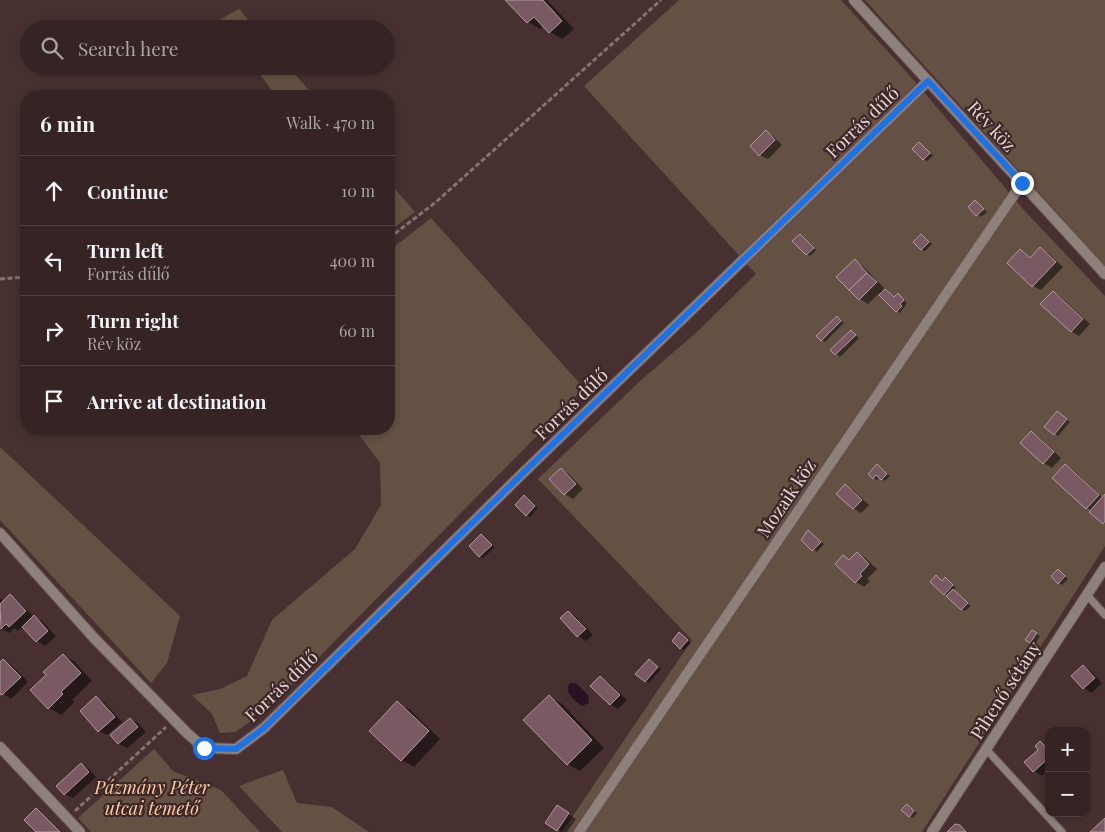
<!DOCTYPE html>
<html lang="en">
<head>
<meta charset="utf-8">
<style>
	:root { --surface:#362424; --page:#413031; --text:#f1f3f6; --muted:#aaa4a6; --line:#504141 }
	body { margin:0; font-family:"Playfair Display",serif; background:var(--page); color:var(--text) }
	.controls { position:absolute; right:15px; bottom:15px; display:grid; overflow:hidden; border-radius:10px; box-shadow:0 2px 8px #0003 }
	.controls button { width:45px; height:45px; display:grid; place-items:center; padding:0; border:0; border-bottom:1px solid var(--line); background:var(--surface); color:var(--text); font:25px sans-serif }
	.stop { position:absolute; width:15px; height:15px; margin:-11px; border:4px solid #1a73e8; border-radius:50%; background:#fff }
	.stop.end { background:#1a73e8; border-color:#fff; box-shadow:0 1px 5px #0008 }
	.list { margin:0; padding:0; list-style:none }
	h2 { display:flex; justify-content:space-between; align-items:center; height:65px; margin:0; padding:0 20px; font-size:21px }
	h2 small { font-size:16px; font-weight:400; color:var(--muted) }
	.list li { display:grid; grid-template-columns:32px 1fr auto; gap:15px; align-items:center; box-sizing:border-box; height:70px; padding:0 20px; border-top:1px solid var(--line) }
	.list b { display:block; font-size:19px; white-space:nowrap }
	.list p { margin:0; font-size:16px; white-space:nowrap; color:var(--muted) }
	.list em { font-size:16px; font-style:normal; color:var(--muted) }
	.icon { flex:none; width:28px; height:28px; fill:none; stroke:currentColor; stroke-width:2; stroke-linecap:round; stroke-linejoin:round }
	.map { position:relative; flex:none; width:1105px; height:832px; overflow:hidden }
	.search { position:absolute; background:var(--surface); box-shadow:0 2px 8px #0003; left:20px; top:20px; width:375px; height:55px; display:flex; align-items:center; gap:12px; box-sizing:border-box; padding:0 18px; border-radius:28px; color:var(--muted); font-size:19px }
	.panel { position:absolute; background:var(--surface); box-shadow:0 2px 8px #0003; left:20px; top:90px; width:375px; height:345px; border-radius:20px }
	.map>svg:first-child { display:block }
	.green { fill:#655143 }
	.water { fill:#291322 }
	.shadow { fill:#0007 }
	.building { fill:#795962; stroke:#b498a0 }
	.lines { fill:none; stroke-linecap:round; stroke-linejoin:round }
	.service-casing { stroke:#644e4d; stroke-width:9 }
	.minor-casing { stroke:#644e4d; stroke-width:12 }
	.path { stroke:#867271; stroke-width:3; stroke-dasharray:5 2.5; stroke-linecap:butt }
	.service { stroke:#8f807b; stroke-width:7 }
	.minor { stroke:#8f807b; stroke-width:10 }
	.route { stroke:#1a73e8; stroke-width:6 }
	.labels { text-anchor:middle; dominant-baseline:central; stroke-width:4.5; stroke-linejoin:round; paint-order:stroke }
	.street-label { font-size:18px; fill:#e3d4d3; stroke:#3d2626 }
	.park-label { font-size:18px; font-style:italic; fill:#fccba6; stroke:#3d2626 }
</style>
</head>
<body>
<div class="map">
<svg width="1105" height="832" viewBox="0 0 1105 832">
	<rect width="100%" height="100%" fill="#483030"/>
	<g class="green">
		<path d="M679,0H841L911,77L1023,209L1105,296V546L922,832H562L692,640L538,479L639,382L698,331L756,274L584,86Z"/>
		<path d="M865,0H1105V266Z"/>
		<path d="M239,9L256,29H226L219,20Z"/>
		<path d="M254,66H288L314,96H276Z"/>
		<path d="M389,182L415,212L389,231Z"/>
		<path d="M431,218L584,388L266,711L235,732L220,733L212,714L192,695L220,689L247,676L272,620L355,549L381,505L380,463L355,429H389V251Z"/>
		<path d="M0,447L180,616L167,663L151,683L0,520Z"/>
		<path d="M154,749L173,771L221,790L260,832H91L78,818Z"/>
		<path d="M283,770L297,803L332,807L369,832H282L239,786Z"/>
	</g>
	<path class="water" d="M570,683L577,684L588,695L589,703L582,706C576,702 566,694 568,686Z"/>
	<g class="shadow">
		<path d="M507,0H547L574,29L562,39L550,32L544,26L540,29L528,22Z"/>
		<path d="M766,132L774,137L782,145L768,159L760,155Z"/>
		<path d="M920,144L933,156L927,161L924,159Z"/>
		<path d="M979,204L987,212L981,217L970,207Z"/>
		<path d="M921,235L932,244L925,251L921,249Z"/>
		<path d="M804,238L816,250L810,256L807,254Z"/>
		<path d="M1040,249L1048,253L1063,267L1041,290L1033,286L1020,251L1031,258Z"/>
		<path d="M855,261L863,266L884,288L883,289L895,298L901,297L907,303L900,313L879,293L868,304L860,299Z"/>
		<path d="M1053,292L1061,297L1090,324L1079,336L1071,331Z"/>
		<path d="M837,318L844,323L825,342L822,340Z"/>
		<path d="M852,332L859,338L840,357L832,350Z"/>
		<path d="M1061,415L1070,422L1058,436L1046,427Z"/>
		<path d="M1032,433L1040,438L1061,458L1052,468L1044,463Z"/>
		<path d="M1065,466L1073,470L1103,498L1105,496V523L1054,478Z"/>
		<path d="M881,468L890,476L885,481L880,477L877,480L873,478Z"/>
		<path d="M561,469L569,474L583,489L573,499L565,494Z"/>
		<path d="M845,485L853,490L869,505L861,513L853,508Z"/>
		<path d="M528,499L538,508L530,517L527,515Z"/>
		<path d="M808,531L824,544L817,552L803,540Z"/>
		<path d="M482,536L495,547L483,558L480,556Z"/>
		<path d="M857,553L865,558L877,569L867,579L870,581L864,587L856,582L836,564L843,557L850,560Z"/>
		<path d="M1061,573L1068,579L1062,585L1059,583Z"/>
		<path d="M936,576L943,581H949L956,588L953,591L971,606L965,611L931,582Z"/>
		<path d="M10,596L18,601L34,617L42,621L56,636L45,646L37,641L23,626L18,631L14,628L9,633L0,627V598L4,602Z"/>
		<path d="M568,612L576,617L593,635L586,641L578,636L561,618Z"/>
		<path d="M1032,631L1040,636L1035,644L1027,639Z"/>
		<path d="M680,634L691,643L684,650L681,648Z"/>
		<path d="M63,655L75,662L92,681L72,700L75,702L61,715L49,708L48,675Z"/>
		<path d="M3,660L11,665L28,682L11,699L0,692V663Z"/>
		<path d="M652,662L661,669L649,683L646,681Z"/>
		<path d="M1083,666L1091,671L1102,683L1092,693L1084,688Z"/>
		<path d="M600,677L608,682L627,700L618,709L610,704Z"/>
		<path d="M549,697L562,704L604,748L580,771L568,764Z"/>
		<path d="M96,698L104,702L122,722L107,735L99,731Z"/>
		<path d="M397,703L410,710L440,739L414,767L401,760Z"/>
		<path d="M131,719L139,724L146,732L127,748L119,744L112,735Z"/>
		<path d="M1041,742L1049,747V770L1042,776L1034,771L1026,762L1040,750Z"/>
		<path d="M81,764L89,769L96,777L73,798L65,794Z"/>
		<path d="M907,805L917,813L913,818L909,816Z"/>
		<path d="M565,812L576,819L567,832H561L547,823Z"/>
	</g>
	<g class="building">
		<path d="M505,0H543L562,21L549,33L534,17L527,23Z"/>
		<path d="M766,130L775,140L759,156L750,146Z"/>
		<path d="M919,142L930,153L923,160L912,149Z"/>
		<path d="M975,200L984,209L976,216L968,207Z"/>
		<path d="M800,234L814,248L806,255L792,241Z"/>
		<path d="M921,234L929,242L921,250L913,242Z"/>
		<path d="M1040,247L1056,262L1032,287L1007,263L1020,249L1030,258Z"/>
		<path d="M855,259L867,273L849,290L836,277Z"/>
		<path d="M867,273L877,282L859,300L849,290Z"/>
		<path d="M885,289L894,297L898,293L904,300L900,304L902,306L896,312L879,295Z"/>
		<path d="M1053,291L1083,319L1071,332L1040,304Z"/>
		<path d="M837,316L841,321L821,341L816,336Z"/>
		<path d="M851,330L856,335L835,355L830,350Z"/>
		<path d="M1057,411L1067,419L1054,435L1044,427Z"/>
		<path d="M1031,431L1054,452L1043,464L1020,443Z"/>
		<path d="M877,464L887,474L881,480L876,475L873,479L868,474Z"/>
		<path d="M1065,464L1099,495L1086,509L1052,478Z"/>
		<path d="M561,468L576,484L564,495L549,479Z"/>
		<path d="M845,484L862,500L853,509L836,494Z"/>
		<path d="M1105,494V521L1103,524L1089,512Z"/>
		<path d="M524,495L535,506L526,516L515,505Z"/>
		<path d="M808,530L821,542L812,551L801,540Z"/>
		<path d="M481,534L492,545L479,557L469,546Z"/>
		<path d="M857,552L869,564L860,574L862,576L855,583L835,564L843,555L849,560Z"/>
		<path d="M1058,569L1065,576L1058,584L1051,576Z"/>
		<path d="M936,575L942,581L945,577L953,585L944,595L930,582Z"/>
		<path d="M953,589L968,603L961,610L946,596Z"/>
		<path d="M10,594L26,611L9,627L6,624L1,629L0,604Z"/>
		<path d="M568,611L586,629L577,637L560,618Z"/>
		<path d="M34,615L48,631L36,642L22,627Z"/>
		<path d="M1032,630L1037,633L1030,643L1025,640Z"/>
		<path d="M679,632L688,640L680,649L672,641Z"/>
		<path d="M63,654L81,673L61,692L63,694L48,709L30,690L46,675L43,672Z"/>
		<path d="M3,659L21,677L2,695L0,694V662Z"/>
		<path d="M649,659L658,667L645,682L635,674Z"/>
		<path d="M1083,665L1095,678L1083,689L1071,676Z"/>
		<path d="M600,676L620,695L610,705L590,686Z"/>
		<path d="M549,695L592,740L567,765L523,720Z"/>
		<path d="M96,696L115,717L98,732L80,711Z"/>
		<path d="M397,701L429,731L401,761L369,731Z"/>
		<path d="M130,718L138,727L118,744L110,735Z"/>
		<path d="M1040,741L1049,750V758L1033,772L1024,762L1038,750L1035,746Z"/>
		<path d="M81,763L89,772L64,795L56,786Z"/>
		<path d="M907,804L914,811L909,817L901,810Z"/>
		<path d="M557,805L569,813L557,831L545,823Z"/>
		<path d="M36,808L60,832H36L24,820Z"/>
		<path d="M1105,818V832H1090Z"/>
		<path d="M955,824L960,825L966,832H947Z"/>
	</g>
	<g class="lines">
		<defs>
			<g id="service">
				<path d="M1087,595L1105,615"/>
				<path d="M986,749L1062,832"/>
			</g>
			<g id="minor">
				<path d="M854,0L1105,274"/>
				<path d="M0,533L95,639L187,733L204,748L236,749L264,728L524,472L928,81"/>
				<path d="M0,747L80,832"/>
				<path d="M579,832L1022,183"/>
				<path d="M932,832L1105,567"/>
			</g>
		</defs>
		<use href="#service" class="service-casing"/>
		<use href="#minor" class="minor-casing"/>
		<g class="path">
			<path d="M389,238L436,202L661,0"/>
			<path d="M0,279L26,277"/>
			<path d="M75,811L166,727"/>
		</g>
		<use href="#service" class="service"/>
		<use href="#minor" class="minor"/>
	</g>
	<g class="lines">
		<path class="route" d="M204,748L236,749L264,728L524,472L928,81L1022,183"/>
	</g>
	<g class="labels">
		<g class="street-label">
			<text transform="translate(862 122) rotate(-44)">Forrás dűlő</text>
			<text transform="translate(992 126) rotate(47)">Rév köz</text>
			<text transform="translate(571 404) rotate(-44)">Forrás dűlő</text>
			<text transform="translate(786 498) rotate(-56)">Mozaik köz</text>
			<text transform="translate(281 686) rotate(-44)">Forrás dűlő</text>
			<text transform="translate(1005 690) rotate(-57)">Pihenő sétány</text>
		</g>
		<g class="park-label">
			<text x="152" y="787">Pázmány Péter<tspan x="152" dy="21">utcai temető</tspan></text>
		</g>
	</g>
</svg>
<div class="controls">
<button>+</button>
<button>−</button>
</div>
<div class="stop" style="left:204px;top:748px"></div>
<div class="stop end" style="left:1022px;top:183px"></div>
<div class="search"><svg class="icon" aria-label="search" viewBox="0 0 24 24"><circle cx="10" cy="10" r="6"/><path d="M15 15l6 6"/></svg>Search here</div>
<section class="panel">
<h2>6 min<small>Walk · 470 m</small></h2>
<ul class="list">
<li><svg class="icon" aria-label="ahead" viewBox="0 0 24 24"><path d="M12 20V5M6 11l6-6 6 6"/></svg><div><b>Continue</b></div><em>10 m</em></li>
<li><svg class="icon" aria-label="left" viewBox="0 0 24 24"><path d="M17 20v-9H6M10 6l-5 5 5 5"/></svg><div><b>Turn left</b><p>Forrás dűlő</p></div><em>400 m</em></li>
<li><svg class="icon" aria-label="right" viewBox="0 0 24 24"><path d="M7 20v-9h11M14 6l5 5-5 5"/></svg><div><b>Turn right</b><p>Rév köz</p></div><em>60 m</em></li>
<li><svg class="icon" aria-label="arrive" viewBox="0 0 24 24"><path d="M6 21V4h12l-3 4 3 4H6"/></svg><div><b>Arrive at destination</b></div></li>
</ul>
</section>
</div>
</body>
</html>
